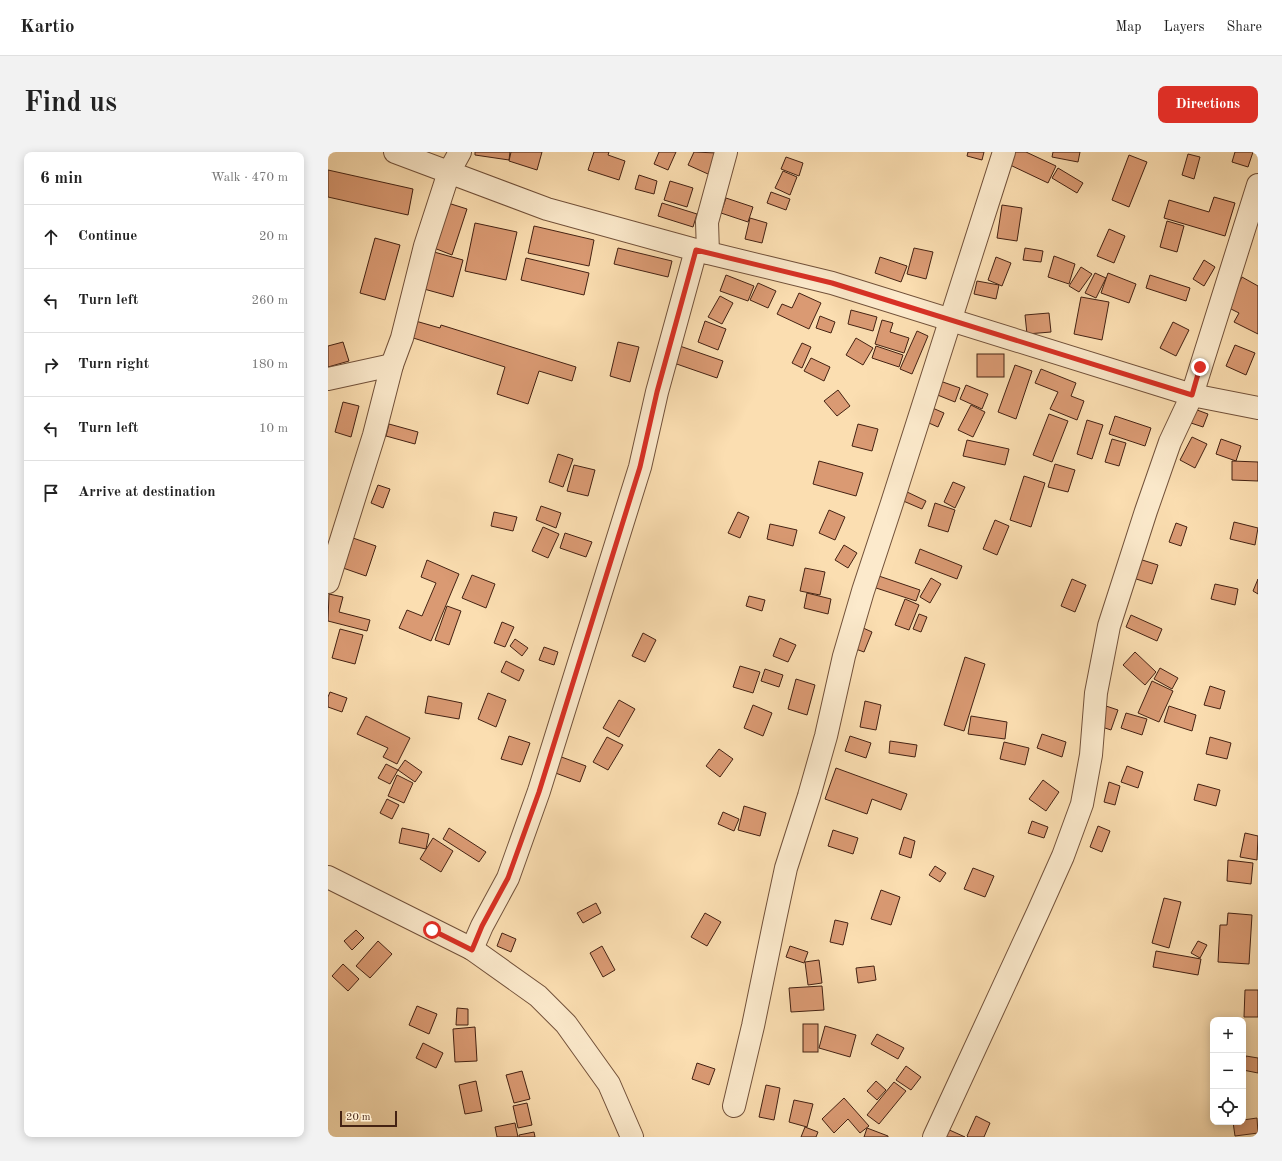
<!DOCTYPE html>
<html lang="en">
<head>
<meta charset="utf-8">
<style>
	:root { --surface:#fff; --page:#f2f2f2; --text:#222; --muted:#767676; --line:#e0e0e0; --accent:#d93025 }
	body { margin:0; font-family:"Old Standard TT",serif; background:var(--page); color:var(--text) }
	.controls { position:absolute; right:12px; bottom:12px; display:grid; overflow:hidden; border-radius:8px; box-shadow:0 2px 10px #0003 }
	.controls button { width:36px; height:36px; display:grid; place-items:center; padding:0; border:0; border-bottom:1px solid var(--line); background:var(--surface); color:var(--text); font:20px sans-serif }
	.scale { position:absolute; left:12px; bottom:10px; width:57px; box-sizing:border-box; padding-left:4px; border:2px solid #442213; border-top:0; font-size:11px; line-height:14px; white-space:nowrap; color:#442213; -webkit-text-stroke:3px #fceacc; paint-order:stroke }
	.stop { position:absolute; width:12px; height:12px; margin:-9px; border:3px solid #d93025; border-radius:50%; background:#fff }
	.stop.end { background:#d93025; border-color:#fff; box-shadow:0 1px 4px #0008 }
	.list { margin:0; padding:0; list-style:none }
	h2 { display:flex; justify-content:space-between; align-items:center; height:52px; margin:0; padding:0 16px; font-size:17px }
	h2 small { font-size:13px; font-weight:400; color:var(--muted) }
	.list li { display:grid; grid-template-columns:26px 1fr auto; gap:12px; align-items:center; box-sizing:border-box; height:64px; padding:0 16px; border-top:1px solid var(--line) }
	.list b { display:block; font-size:15px; white-space:nowrap }
	.list em { font-size:13px; font-style:normal; color:var(--muted) }
	.icon { flex:none; width:22px; height:22px; fill:none; stroke:currentColor; stroke-width:2; stroke-linecap:round; stroke-linejoin:round }
	.map { position:relative; flex:none; width:930px; height:985px; overflow:hidden; border-radius:8px }
	header { display:flex; align-items:center; gap:24px; box-sizing:border-box; height:56px; padding:0 20px; background:var(--surface); border-bottom:1px solid var(--line) }
	header strong { font-size:19px }
	nav { display:flex; gap:22px; margin-inline-start:auto; font-size:14px }
	.intro { display:flex; align-items:center; justify-content:space-between; box-sizing:border-box; height:96px; padding:0 24px }
	h1 { margin:0; font-size:28px }
	.button { padding:10px 18px; border-radius:8px; background:var(--accent); color:#fff; font-size:14px; font-weight:700 }
	main { display:flex; gap:24px; padding:0 24px }
	aside { flex:1; background:var(--surface); border-radius:8px; box-shadow:0 2px 10px #0003 }
	.map>svg:first-child { display:block }
	.building { fill:#da9a73; stroke:#442213 }
	.lines { fill:none; stroke-linecap:round; stroke-linejoin:round }
	.minor-casing { stroke:#72513a; stroke-width:24 }
	.tertiary-casing { stroke:#72513a; stroke-width:24 }
	.minor { stroke:#fceacc; stroke-width:22 }
	.tertiary { stroke:#fceacc; stroke-width:22 }
	.route { stroke:#d93025; stroke-width:5 }
</style>
</head>
<body>
<header>
<strong>Kartio</strong>
<nav><a>Map</a><a>Layers</a><a>Share</a></nav>
</header>
<div class="intro"><h1>Find us</h1><a class="button">Directions</a></div>
<main>
<aside>
<h2>6 min<small>Walk · 470 m</small></h2>
<ul class="list">
<li><svg class="icon" aria-label="ahead" viewBox="0 0 24 24"><path d="M12 20V5M6 11l6-6 6 6"/></svg><div><b>Continue</b></div><em>20 m</em></li>
<li><svg class="icon" aria-label="left" viewBox="0 0 24 24"><path d="M17 20v-9H6M10 6l-5 5 5 5"/></svg><div><b>Turn left</b></div><em>260 m</em></li>
<li><svg class="icon" aria-label="right" viewBox="0 0 24 24"><path d="M7 20v-9h11M14 6l5 5-5 5"/></svg><div><b>Turn right</b></div><em>180 m</em></li>
<li><svg class="icon" aria-label="left" viewBox="0 0 24 24"><path d="M17 20v-9H6M10 6l-5 5 5 5"/></svg><div><b>Turn left</b></div><em>10 m</em></li>
<li><svg class="icon" aria-label="arrive" viewBox="0 0 24 24"><path d="M6 21V4h12l-3 4 3 4H6"/></svg><div><b>Arrive at destination</b></div></li>
</ul>
</aside>
<div class="map">
<svg width="930" height="985" viewBox="0 0 930 985">
	<rect width="100%" height="100%" fill="#fbdeb1"/>
	<filter id="stains"><feTurbulence type="fractalNoise" baseFrequency=".005" numOctaves="4"/><feColorMatrix values="0 0 0 0 .2 0 0 0 0 .09 0 0 0 0 .02 0 0 0 .5 -.17"/></filter>
	<radialGradient id="worn" r=".72"><stop offset=".6" stop-color="#630" stop-opacity="0"/><stop offset="1" stop-color="#630" stop-opacity=".3"/></radialGradient>
	<g class="building">
		<path d="M147,0H182L181,8L147,3Z"/>
		<path d="M183,0H214L209,18L181,9Z"/>
		<path d="M266,0H281L280,3L297,9L291,28L260,18Z"/>
		<path d="M331,0H348L340,18L326,12Z"/>
		<path d="M366,0L389,1L380,22L360,13Z"/>
		<path d="M640,0H656L654,8L639,4Z"/>
		<path d="M685,0H698L728,14L720,31L680,12Z"/>
		<path d="M725,0H752L750,10L724,5Z"/>
		<path d="M907,0H925L920,15L904,10Z"/>
		<path d="M860,2L872,5L866,27L854,23Z"/>
		<path d="M801,3L819,10L801,55L784,48Z"/>
		<path d="M458,5L475,11L471,24L453,17Z"/>
		<path d="M730,16L755,31L749,41L724,26Z"/>
		<path d="M0,18L85,37L80,63L0,45Z"/>
		<path d="M455,19L469,25L462,43L447,36Z"/>
		<path d="M311,23L329,29L326,42L307,37Z"/>
		<path d="M342,29L365,36L359,55L336,48Z"/>
		<path d="M443,40L462,47L458,58L439,51Z"/>
		<path d="M886,45L907,51L897,84L836,66L841,48L881,60Z"/>
		<path d="M398,46L425,55L420,70L393,61Z"/>
		<path d="M120,51L139,57L124,103L106,96Z"/>
		<path d="M334,51L369,62L365,75L330,64Z"/>
		<path d="M674,53L694,56L689,89L669,86Z"/>
		<path d="M422,66L439,71L434,91L417,87Z"/>
		<path d="M839,69L856,74L849,100L832,95Z"/>
		<path d="M147,71L189,80L178,128L137,119Z"/>
		<path d="M206,74L266,88L261,114L200,101Z"/>
		<path d="M781,77L797,84L786,111L769,104Z"/>
		<path d="M47,86L72,93L57,148L32,141Z"/>
		<path d="M290,96L344,109L340,125L286,112Z"/>
		<path d="M586,96L605,100L598,127L579,122Z"/>
		<path d="M697,96L715,99L713,110L695,108Z"/>
		<path d="M106,100L135,108L125,145L96,137Z"/>
		<path d="M726,104L747,112L741,132L720,125Z"/>
		<path d="M552,105L579,114L573,130L547,121Z"/>
		<path d="M668,105L683,111L674,134L660,128Z"/>
		<path d="M198,106L261,121L256,143L193,128Z"/>
		<path d="M876,108L887,115L876,134L865,127Z"/>
		<path d="M753,115L764,122L751,140L741,134Z"/>
		<path d="M767,121L778,126L768,146L757,141Z"/>
		<path d="M780,121L808,132L801,151L773,141Z"/>
		<path d="M398,123L426,134L420,149L392,139Z"/>
		<path d="M822,123L862,136L858,149L818,136Z"/>
		<path d="M914,125L930,134V182L906,170L911,161L899,155Z"/>
		<path d="M649,129L671,133L668,147L646,142Z"/>
		<path d="M430,131L448,139L440,156L422,148Z"/>
		<path d="M471,141L493,151L481,177L449,162L454,152L464,156Z"/>
		<path d="M392,144L405,151L394,172L380,165Z"/>
		<path d="M753,145L781,150L774,188L746,182Z"/>
		<path d="M523,158L549,165L545,179L520,172Z"/>
		<path d="M721,161L723,180L699,182L697,163Z"/>
		<path d="M492,164L507,170L503,181L488,176Z"/>
		<path d="M84,168L112,176L113,173L248,215L244,229L211,219L200,252L169,242L177,215L79,184Z"/>
		<path d="M554,168L565,171L562,180L581,186L576,201L547,192Z"/>
		<path d="M377,169L398,177L390,198L370,190Z"/>
		<path d="M845,170L861,178L848,204L832,196Z"/>
		<path d="M589,179L600,184L584,222L572,217Z"/>
		<path d="M528,186L545,196L535,213L518,203Z"/>
		<path d="M15,190L21,209L0,215V194Z"/>
		<path d="M290,190L311,195L302,230L282,224Z"/>
		<path d="M474,191L483,195L474,216L464,211Z"/>
		<path d="M346,192L395,209L389,226L340,209Z"/>
		<path d="M907,193L927,201L918,223L898,214Z"/>
		<path d="M548,194L575,203L571,215L544,206Z"/>
		<rect x="649" y="202" width="27" height="23"/>
		<path d="M483,206L502,215L496,229L476,219Z"/>
		<path d="M687,213L704,219L688,267L670,260Z"/>
		<path d="M713,217L748,231L743,244L756,249L749,268L722,257L730,240L707,231Z"/>
		<path d="M612,229L632,236L627,250L607,242Z"/>
		<path d="M638,233L660,242L654,257L632,247Z"/>
		<path d="M510,238L522,254L509,264L496,249Z"/>
		<path d="M15,250L31,254L23,285L7,280Z"/>
		<path d="M643,253L657,260L645,285L630,278Z"/>
		<path d="M600,254L616,261L610,275L594,268Z"/>
		<path d="M861,255L880,262L875,275L857,269Z"/>
		<path d="M721,262L740,269L724,310L705,303Z"/>
		<path d="M787,264L823,276L817,294L781,282Z"/>
		<path d="M759,268L775,273L764,307L749,302Z"/>
		<path d="M61,272L90,280L87,292L58,284Z"/>
		<path d="M530,272L550,277L544,299L524,294Z"/>
		<path d="M864,285L879,292L867,316L852,308Z"/>
		<path d="M784,287L798,291L791,314L777,310Z"/>
		<path d="M893,287L913,294L908,309L888,302Z"/>
		<path d="M639,288L681,297L677,313L635,304Z"/>
		<path d="M230,302L245,307L235,335L221,330Z"/>
		<path d="M491,309L535,321L528,344L485,332Z"/>
		<path d="M904,309L930,310V329L904,328Z"/>
		<path d="M727,312L747,318L740,340L720,335Z"/>
		<path d="M246,313L267,318L260,344L239,339Z"/>
		<path d="M696,324L717,331L703,375L682,368Z"/>
		<path d="M625,330L637,335L627,356L616,350Z"/>
		<path d="M50,333L62,337L55,356L43,351Z"/>
		<path d="M577,339L598,349L594,357L573,348Z"/>
		<path d="M607,351L627,358L620,380L600,374Z"/>
		<path d="M213,354L233,361L228,376L208,368Z"/>
		<path d="M501,358L517,365L507,388L491,381Z"/>
		<path d="M166,360L189,365L185,379L163,374Z"/>
		<path d="M410,360L421,365L412,386L400,381Z"/>
		<path d="M667,368L681,374L669,403L655,397Z"/>
		<path d="M906,370L930,376L927,393L902,387Z"/>
		<path d="M848,371L859,375L853,394L841,390Z"/>
		<path d="M442,372L469,378L465,394L439,387Z"/>
		<path d="M215,375L231,382L220,406L204,399Z"/>
		<path d="M237,381L264,390L258,405L232,396Z"/>
		<path d="M25,386L48,394L38,424L15,416Z"/>
		<path d="M516,393L529,401L520,416L507,408Z"/>
		<path d="M592,397L634,414L629,427L587,411Z"/>
		<path d="M808,406L830,413L824,432L802,425Z"/>
		<path d="M99,408L131,422L103,489L71,476L79,458L94,464L108,431L93,425Z"/>
		<path d="M477,416L497,420L492,443L472,439Z"/>
		<path d="M545,422L592,438L588,449L542,434Z"/>
		<path d="M144,423L167,432L158,456L134,446Z"/>
		<path d="M603,426L613,432L602,451L592,445Z"/>
		<path d="M744,427L758,433L747,460L733,454Z"/>
		<path d="M930,427V442L925,439Z"/>
		<path d="M887,432L910,437L907,453L883,447Z"/>
		<path d="M479,441L503,447L500,462L476,456Z"/>
		<path d="M1,442L15,445L11,460L42,468L39,479L0,469Z"/>
		<path d="M421,444L437,448L434,459L418,454Z"/>
		<path d="M577,447L591,453L581,478L567,473Z"/>
		<path d="M119,454L133,459L121,493L107,488Z"/>
		<path d="M591,462L599,465L593,480L585,477Z"/>
		<path d="M803,463L834,477L829,489L798,475Z"/>
		<path d="M174,470L186,475L177,495L166,491Z"/>
		<path d="M533,475L544,480L536,500L525,496Z"/>
		<path d="M12,477L35,483L27,512L4,506Z"/>
		<path d="M315,481L328,488L317,510L304,504Z"/>
		<path d="M452,486L468,493L460,510L445,504Z"/>
		<path d="M187,487L200,496L194,504L182,494Z"/>
		<path d="M216,495L230,500L226,513L211,508Z"/>
		<path d="M807,500L828,520L817,533L795,513Z"/>
		<path d="M637,505L657,512L636,579L616,573Z"/>
		<path d="M178,509L196,518L191,529L173,520Z"/>
		<path d="M412,514L432,520L425,541L405,535Z"/>
		<path d="M832,516L850,526L844,537L826,527Z"/>
		<path d="M437,517L455,523L451,535L433,529Z"/>
		<path d="M468,527L487,533L479,563L460,557Z"/>
		<path d="M824,529L845,539L831,570L810,561Z"/>
		<path d="M882,534L897,539L892,557L876,553Z"/>
		<path d="M2,540L19,546L14,560L0,555V545Z"/>
		<path d="M160,541L178,548L168,575L150,567Z"/>
		<path d="M100,544L134,551L131,567L97,561Z"/>
		<path d="M291,548L307,557L291,585L275,576Z"/>
		<path d="M537,549L553,553L548,578L532,575Z"/>
		<path d="M425,553L444,561L435,584L416,576Z"/>
		<path d="M778,554L790,558L783,578L771,574Z"/>
		<path d="M841,554L868,563L864,579L836,570Z"/>
		<path d="M798,561L819,567L814,583L793,576Z"/>
		<path d="M38,564L82,586L69,612L55,605L60,596L29,582Z"/>
		<path d="M643,564L679,570L677,587L640,582Z"/>
		<path d="M714,582L738,590L734,605L709,596Z"/>
		<path d="M181,584L202,591L194,613L173,607Z"/>
		<path d="M522,584L543,591L538,606L517,599Z"/>
		<path d="M279,585L295,593L280,618L265,610Z"/>
		<path d="M882,585L903,591L899,607L878,602Z"/>
		<path d="M562,589L589,593L587,605L561,601Z"/>
		<path d="M676,590L701,596L697,613L672,607Z"/>
		<path d="M391,597L405,607L392,625L378,614Z"/>
		<path d="M228,603L258,614L252,630L222,619Z"/>
		<path d="M77,608L94,620L87,630L70,618Z"/>
		<path d="M58,612L70,618L62,632L50,626Z"/>
		<path d="M799,614L815,620L810,636L793,630Z"/>
		<path d="M508,616L579,642L573,658L544,647L539,662L497,647Z"/>
		<path d="M69,623L85,631L76,651L60,644Z"/>
		<path d="M715,628L731,640L718,659L701,647Z"/>
		<path d="M781,630L792,634L787,653L776,650Z"/>
		<path d="M870,632L892,638L888,654L866,648Z"/>
		<path d="M59,647L71,653L64,667L52,661Z"/>
		<path d="M416,654L438,661L432,684L410,678Z"/>
		<path d="M395,660L411,667L406,679L390,672Z"/>
		<path d="M704,669L720,675L716,686L700,681Z"/>
		<path d="M770,674L782,679L774,700L762,695Z"/>
		<path d="M74,676L101,682L98,697L71,691Z"/>
		<path d="M121,676L158,700L151,710L115,687Z"/>
		<path d="M505,678L530,686L525,702L500,694Z"/>
		<path d="M917,681L930,684L929,708L912,705Z"/>
		<path d="M576,685L587,689L583,706L571,702Z"/>
		<path d="M105,686L125,699L113,720L92,707Z"/>
		<path d="M900,708L925,711L923,732L899,729Z"/>
		<path d="M607,714L618,721L612,730L601,723Z"/>
		<path d="M645,716L666,724L657,745L636,737Z"/>
		<path d="M553,738L572,745L563,773L543,767Z"/>
		<path d="M836,746L853,750L841,796L824,791Z"/>
		<path d="M268,751L273,761L255,771L249,761Z"/>
		<path d="M377,761L393,770L379,794L363,785Z"/>
		<path d="M900,761L924,763L921,812L890,810L892,773H899Z"/>
		<path d="M507,768L520,771L515,793L502,790Z"/>
		<path d="M28,778L36,786L24,798L16,789Z"/>
		<path d="M174,781L188,787L183,800L169,794Z"/>
		<path d="M50,789L64,802L42,826L28,814Z"/>
		<path d="M870,789L879,793L872,806L863,801Z"/>
		<path d="M274,794L287,818L275,825L262,801Z"/>
		<path d="M462,794L480,800L476,811L458,805Z"/>
		<path d="M828,799L873,807L870,823L825,815Z"/>
		<path d="M491,808L494,831L480,833L477,810Z"/>
		<path d="M15,812L31,827L20,839L4,824Z"/>
		<path d="M546,814L548,828L530,831L528,816Z"/>
		<path d="M494,834L496,858L463,860L461,836Z"/>
		<path d="M917,838H930V865H916Z"/>
		<path d="M89,854L109,862L101,882L81,873Z"/>
		<path d="M129,856L140,857V873H128Z"/>
		<rect x="475" y="872" width="15" height="28"/>
		<path d="M497,874L528,883L522,905L491,896Z"/>
		<path d="M147,875L149,909L127,910L125,877Z"/>
		<path d="M549,882L576,896L570,907L543,892Z"/>
		<path d="M95,891L115,901L108,916L88,906Z"/>
		<path d="M918,904L930,906V921L915,918Z"/>
		<path d="M369,911L387,917L381,933L364,927Z"/>
		<path d="M578,914L593,925L583,938L568,928Z"/>
		<path d="M194,919L202,947L186,951L178,923Z"/>
		<path d="M148,929L154,959L137,962L131,933Z"/>
		<path d="M548,929L558,938L549,948L539,939Z"/>
		<path d="M566,930L578,939L551,972L539,963Z"/>
		<path d="M438,933L452,936L446,968L431,965Z"/>
		<path d="M516,946L541,974L532,981L520,967L506,981L494,967Z"/>
		<path d="M466,948L485,952L479,975L461,970Z"/>
		<path d="M199,951L204,973L190,976L185,954Z"/>
		<path d="M648,964L662,971L656,985H640L639,984Z"/>
		<path d="M929,966L930,981L907,984L905,970H915V968Z"/>
		<path d="M187,971L190,985H169L167,975Z"/>
		<path d="M477,975L490,980L488,985H473Z"/>
		<path d="M539,976L560,984V985H536Z"/>
		<path d="M617,976L637,985H613Z"/>
		<path d="M206,980L207,985H191V983Z"/>
	</g>
	<g class="lines">
		<defs>
			<g id="minor">
				<path d="M67,0L219,57L368,98L504,131L864,243L930,256"/>
				<path d="M380,101L379,70L398,0"/>
				<path d="M0,227L64,213"/>
				<path d="M0,430L46,283L64,213L74,186L97,94L121,20L132,0"/>
				<path d="M144,797L154,774L180,726L211,639L312,315L329,240L368,98"/>
				<path d="M406,954L425,874L446,772L458,716L481,644L498,584L516,504L535,439L564,351L676,0"/>
				<path d="M606,985L710,760L735,704L754,652L763,603L768,541L781,474L818,359L842,290L864,243L930,33"/>
			</g>
			<path id="tertiary" d="M0,725L144,797L210,844L238,872L281,932L304,985"/>
		</defs>
		<use href="#minor" class="minor-casing"/>
		<use href="#tertiary" class="tertiary-casing"/>
		<use href="#minor" class="minor"/>
		<use href="#tertiary" class="tertiary"/>
	</g>
	<g class="lines">
		<path class="route" d="M104,778L144,798L154,774L180,726L211,640L312,315L329,240L368,98L504,131L864,243L872,215"/>
	</g>
	<rect width="100%" height="100%" filter="url(#stains)"/>
	<rect width="100%" height="100%" fill="url(#worn)"/>
</svg>
<div class="controls">
<button>+</button>
<button>−</button>
<button><svg class="icon" aria-label="locate" viewBox="0 0 24 24"><circle cx="12" cy="12" r="6"/><path d="M12 2v4M12 18v4M2 12h4M18 12h4"/></svg></button>
</div>
<div class="scale">20 m</div>
<div class="stop" style="left:104px;top:778px"></div>
<div class="stop end" style="left:872px;top:215px"></div>
</div>
</main>
</body>
</html>
